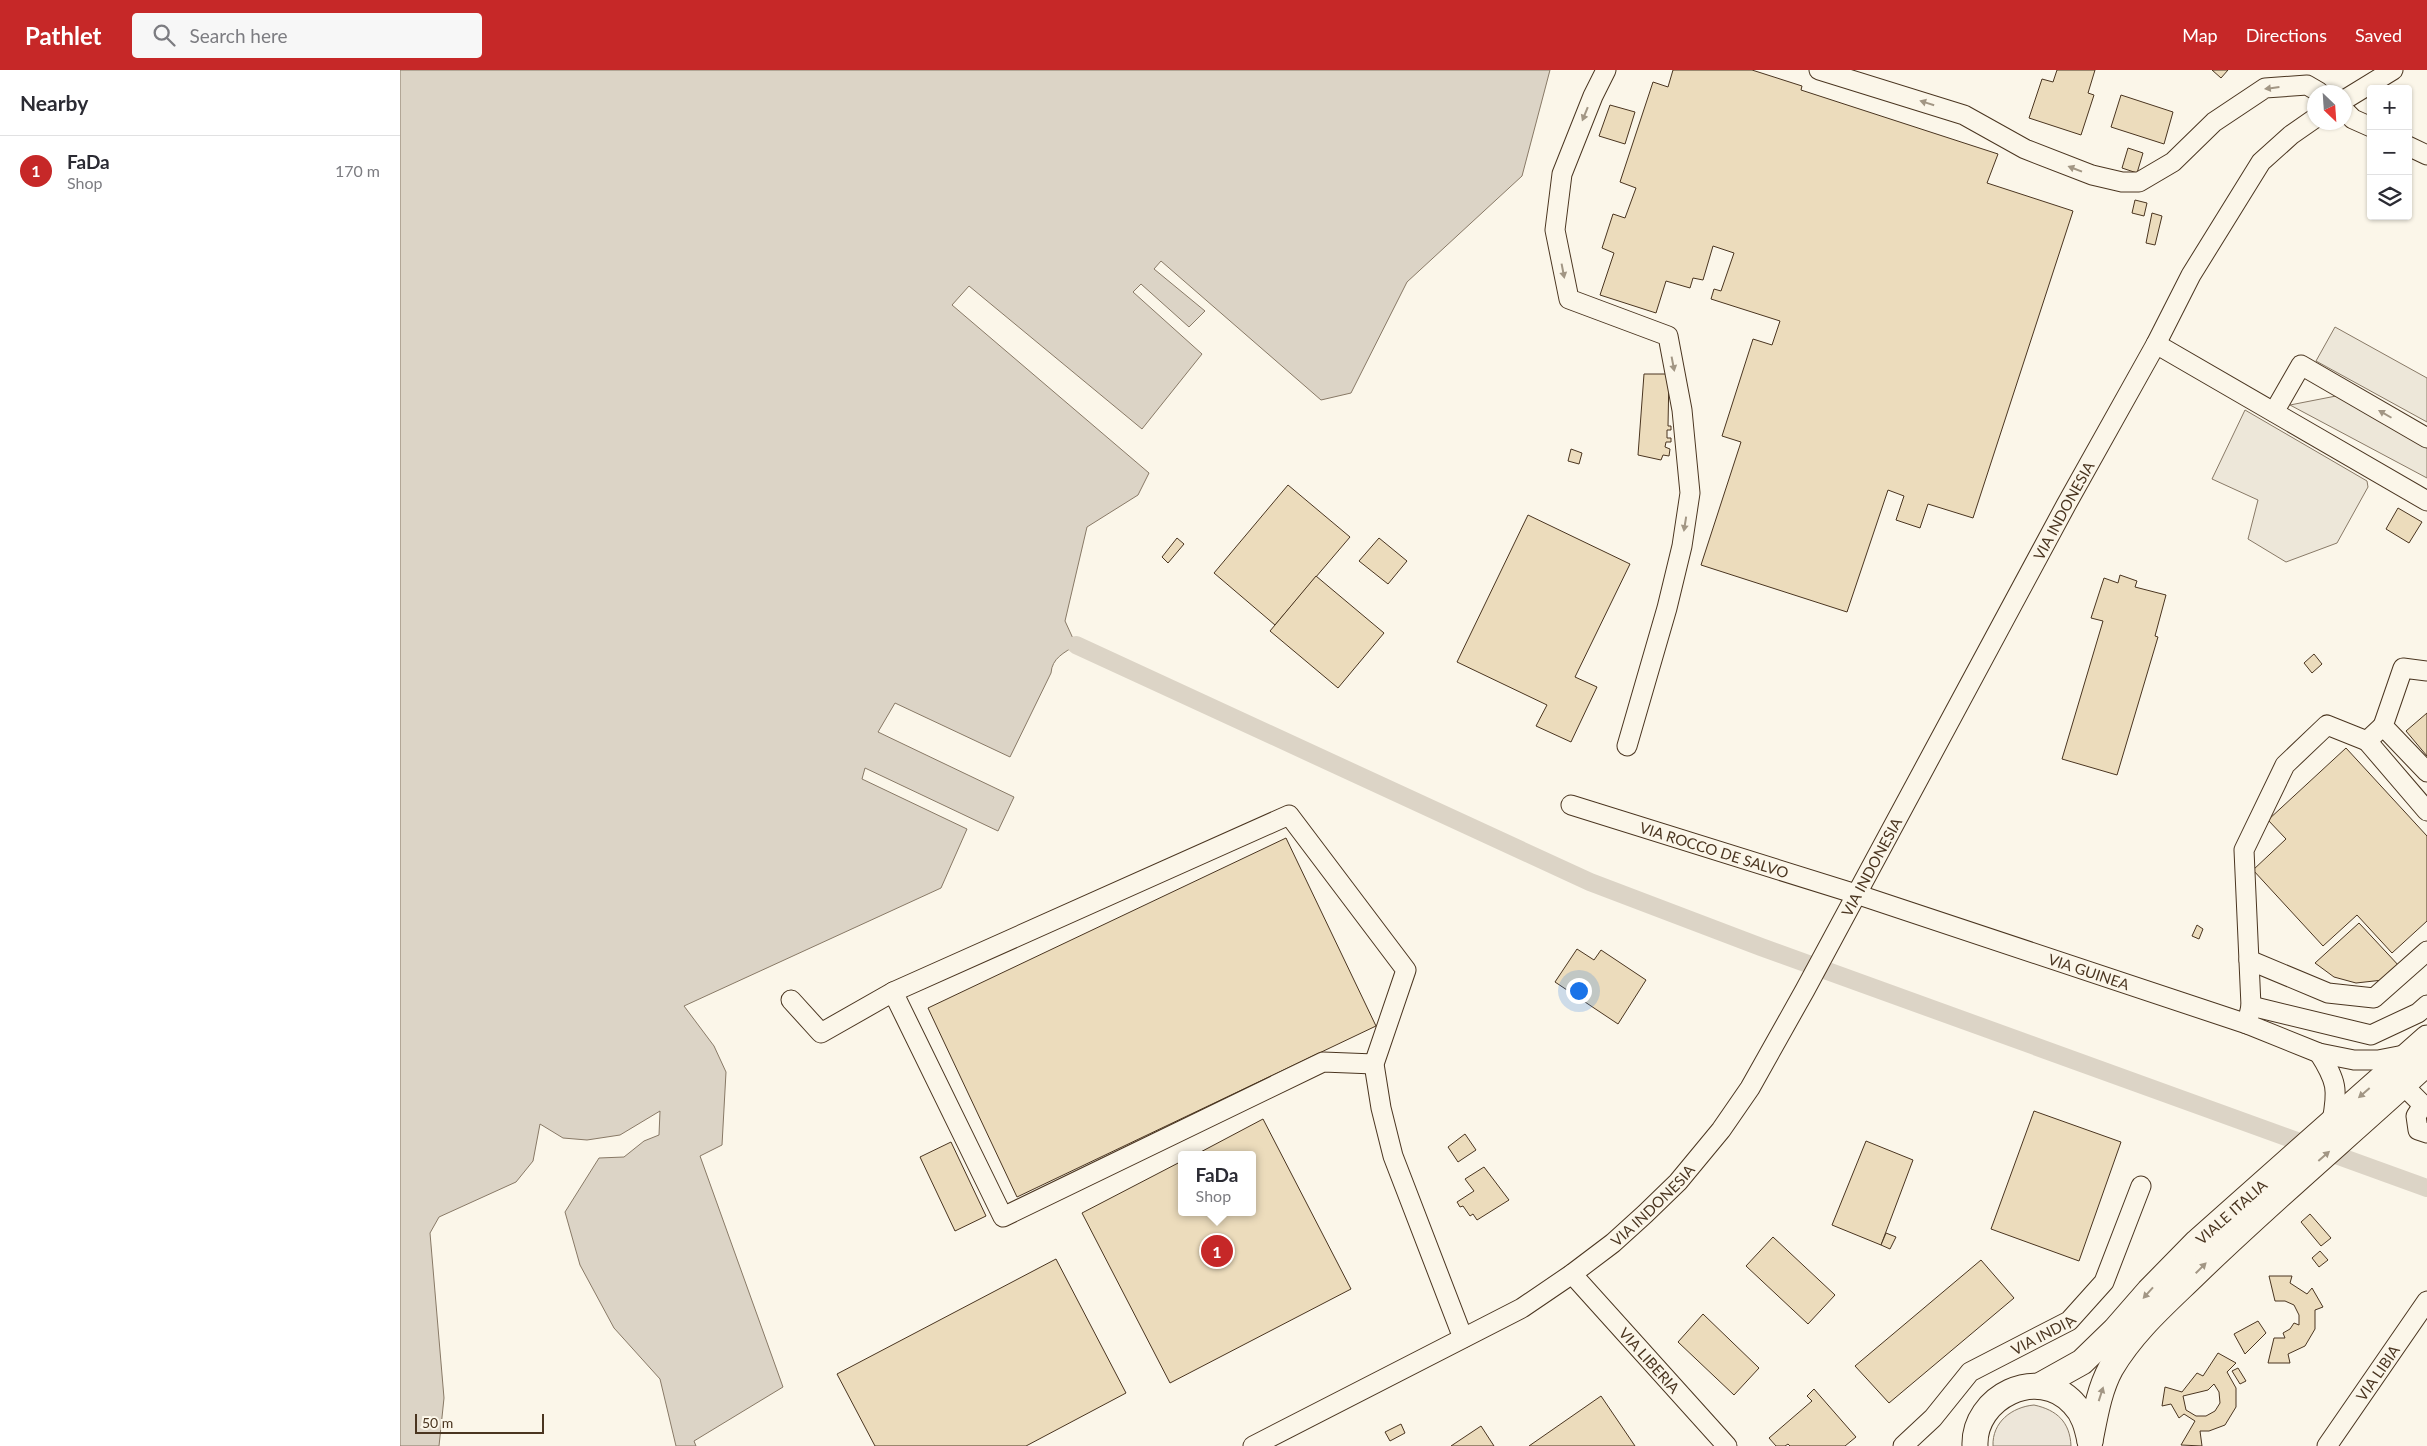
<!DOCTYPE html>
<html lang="en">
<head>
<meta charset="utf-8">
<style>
	:root { --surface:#fff; --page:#f7f7f7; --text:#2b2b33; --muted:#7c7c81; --line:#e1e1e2; --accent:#c62828 }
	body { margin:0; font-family:Lato,sans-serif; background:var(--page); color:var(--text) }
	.controls { position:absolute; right:15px; top:15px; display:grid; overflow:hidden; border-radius:5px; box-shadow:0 1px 4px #0004 }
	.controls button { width:45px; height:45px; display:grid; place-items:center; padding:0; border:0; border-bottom:1px solid var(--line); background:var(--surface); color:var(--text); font:25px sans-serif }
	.compass { position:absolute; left:1907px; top:15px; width:45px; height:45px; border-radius:50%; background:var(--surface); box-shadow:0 1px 4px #0004; rotate:155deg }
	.scale { position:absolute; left:15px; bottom:12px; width:129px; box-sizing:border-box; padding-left:5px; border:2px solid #4a3520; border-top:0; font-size:14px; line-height:18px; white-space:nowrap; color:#4a3520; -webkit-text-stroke:4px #fbf6e9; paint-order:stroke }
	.you { position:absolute; left:1178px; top:920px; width:18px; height:18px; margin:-12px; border:4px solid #fff; border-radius:50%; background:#1a73e8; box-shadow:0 0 0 8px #1a73e833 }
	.badge { display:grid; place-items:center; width:32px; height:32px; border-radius:50%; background:var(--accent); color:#fff; font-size:16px; font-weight:700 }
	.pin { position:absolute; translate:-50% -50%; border:2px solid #fff; box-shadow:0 1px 5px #0006 }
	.popup { position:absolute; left:778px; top:1081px; width:78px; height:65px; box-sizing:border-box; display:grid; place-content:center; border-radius:5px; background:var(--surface); filter:drop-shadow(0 1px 4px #0005); font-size:16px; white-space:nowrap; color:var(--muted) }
	.popup b { font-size:19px; color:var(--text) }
	.popup::after { content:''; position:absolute; left:50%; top:100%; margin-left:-10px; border:10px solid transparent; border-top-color:var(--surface) }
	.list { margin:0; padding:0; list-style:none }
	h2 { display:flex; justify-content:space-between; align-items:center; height:65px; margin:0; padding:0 20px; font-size:21px }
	h2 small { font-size:16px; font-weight:400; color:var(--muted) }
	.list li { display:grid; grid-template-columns:32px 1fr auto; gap:15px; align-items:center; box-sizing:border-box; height:70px; padding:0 20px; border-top:1px solid var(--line) }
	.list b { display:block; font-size:19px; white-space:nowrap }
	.list p { margin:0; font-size:16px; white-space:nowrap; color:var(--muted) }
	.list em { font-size:16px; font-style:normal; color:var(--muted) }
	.icon { flex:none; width:28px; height:28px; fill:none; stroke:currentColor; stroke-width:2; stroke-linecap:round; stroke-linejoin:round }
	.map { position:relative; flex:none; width:2027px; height:1376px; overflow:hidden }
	header { display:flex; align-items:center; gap:30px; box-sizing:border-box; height:70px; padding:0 25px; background:var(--accent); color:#fff }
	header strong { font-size:24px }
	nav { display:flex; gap:28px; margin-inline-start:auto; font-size:18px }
	.search { width:350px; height:45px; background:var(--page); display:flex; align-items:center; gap:12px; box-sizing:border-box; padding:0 18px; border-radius:5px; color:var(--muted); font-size:19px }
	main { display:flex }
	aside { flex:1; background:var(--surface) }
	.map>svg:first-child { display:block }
	.green { fill:#ede6d9; stroke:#887966 }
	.parking { fill:#ede7d9; stroke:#887966 }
	.water { fill:#dcd4c6; stroke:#887966 }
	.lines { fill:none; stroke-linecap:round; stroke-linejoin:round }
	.canal { stroke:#dcd4c6; stroke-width:18 }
	.building { fill:#ecdcbc; stroke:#4a3520; fill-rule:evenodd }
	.minor-casing { stroke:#4a3520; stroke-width:21 }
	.major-casing { stroke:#4a3520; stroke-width:27 }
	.minor { stroke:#fbf6e9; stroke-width:19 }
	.major { stroke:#fbf6e9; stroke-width:25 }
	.oneway { fill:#a29684 }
	.labels { text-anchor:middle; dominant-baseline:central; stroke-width:4; stroke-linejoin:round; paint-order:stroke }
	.street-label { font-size:15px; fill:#4a3520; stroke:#fbf6e9 }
</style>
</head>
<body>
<header>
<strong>Pathlet</strong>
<div class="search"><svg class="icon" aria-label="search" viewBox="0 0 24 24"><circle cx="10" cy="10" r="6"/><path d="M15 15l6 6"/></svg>Search here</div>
<nav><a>Map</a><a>Directions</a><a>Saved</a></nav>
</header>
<main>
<aside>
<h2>Nearby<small></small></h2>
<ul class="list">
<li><span class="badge">1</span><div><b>FaDa</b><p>Shop</p></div><em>170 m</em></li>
</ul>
</aside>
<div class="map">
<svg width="2027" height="1376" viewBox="0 0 2027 1376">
	<rect width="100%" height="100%" fill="#fbf6e9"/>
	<path class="green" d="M1634,1335C1657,1340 1670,1352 1671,1376H1593C1592,1352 1612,1337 1634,1335Z"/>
	<g class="parking">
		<path d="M1935,257L2027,308V352L1916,291Z"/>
		<path d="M1936,326L2027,375V408L1890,335Z"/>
		<path d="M1845,340L1967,411L1968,417L1937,473L1886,492L1848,469L1858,430L1812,409Z"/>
	</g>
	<path class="water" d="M0,0H1150L1122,106L1007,212L951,323L921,330L761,191L754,199L805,241L789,257L741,214L733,222L802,284L742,359L569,216L552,235L749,403L738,425L687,457L665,551L676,575C664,583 652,588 651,603L610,687L495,633L478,662L614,727L598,761L465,698L462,709L567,759L541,818L284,936L314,976L326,1002L322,1075L300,1086L383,1317L294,1371L296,1376H276L260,1309L214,1258L180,1195L165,1142L199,1088L224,1087L244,1071L259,1065L260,1041L220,1065L187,1070L163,1068L140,1054L133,1091L116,1112L39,1147L30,1163L44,1328L39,1376H0Z"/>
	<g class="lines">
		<path class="canal" d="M676,575L1190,812L1361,877L2027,1118"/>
	</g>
	<g class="building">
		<path d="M1273,0H1352L1402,16L1401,20L1598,84L1587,113L1673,141L1573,448L1528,434L1520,458L1496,450L1504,426L1488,420L1447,542L1301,495L1341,372L1322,366L1353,269L1372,275L1380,251L1311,229L1314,219L1321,221L1334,183L1313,176L1303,210L1293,208L1290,218L1266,211L1256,243L1200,225L1214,183L1202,178L1213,144L1225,148L1236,118L1220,112L1253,12L1268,17Z"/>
		<path d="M1657,0H1695L1688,23L1694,25L1681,65L1629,48L1642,9L1653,12Z"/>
		<path d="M1812,0H1828L1821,8Z"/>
		<path d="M1721,25L1773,42L1764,74L1711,57Z"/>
		<path d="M1210,35L1235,42L1225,74L1199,66Z"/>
		<path d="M1728,78L1743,83L1737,103L1722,98Z"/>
		<path d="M1735,130L1747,133L1744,146L1732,143Z"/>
		<path d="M1752,143L1762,146L1755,175L1746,173Z"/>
		<path d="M1244,304H1269L1268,356H1271V360H1267V368H1271V372H1266L1265,377L1270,379L1269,386L1263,385L1261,390L1238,385Z"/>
		<path d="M1171,379L1182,383L1179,394L1168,391Z"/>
		<path d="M888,415L950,467L875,555L814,503Z"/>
		<path d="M1998,438L2022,452L2009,473L1986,459Z"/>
		<path d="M1128,445L1230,494L1175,607L1197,617L1171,672L1136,656L1147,635L1057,592Z"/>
		<path d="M777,468L784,474L768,493L762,487Z"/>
		<path d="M979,468L1007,491L988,514L959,491Z"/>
		<path d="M1720,505L1737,511L1735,517L1766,525L1755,566L1758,567L1717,705L1662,689L1703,551L1691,548L1704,508L1718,513Z"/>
		<path d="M916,506L984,563L938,618L870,561Z"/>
		<path d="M1914,584L1922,594L1912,603L1904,593Z"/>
		<path d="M2027,643V686L2006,661Z"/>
		<path d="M1946,678L2027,766V851L1992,883L1957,845L1923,876L1853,800L1886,769L1868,750Z"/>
		<path d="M886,768L976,956L617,1127L528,938Z"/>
		<path d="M1959,853L2000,897L1983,910L1956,913L1934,907L1915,893Z"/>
		<path d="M1797,855L1803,859L1799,869L1792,866Z"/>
		<path d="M1177,879L1194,890L1201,880L1246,910L1218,954L1155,912Z"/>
		<path d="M1634,1041L1721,1072L1679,1191L1591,1159Z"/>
		<path d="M863,1049L951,1219L770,1313L682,1143L782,1091V1142H852V1085H795Z"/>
		<path d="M1065,1064L1076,1080L1058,1092L1048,1077Z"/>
		<path d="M1466,1071L1513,1090L1481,1175L1432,1155Z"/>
		<path d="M551,1072L586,1146L555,1161L520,1087Z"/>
		<path d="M1084,1097L1109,1130L1077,1150L1073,1144L1070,1146L1063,1136L1060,1137L1057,1132L1074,1121L1065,1109Z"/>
		<path d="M1910,1144L1931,1168L1921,1176L1901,1152Z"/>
		<path d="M1486,1163L1496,1167L1490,1179L1481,1175Z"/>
		<path d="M1373,1167L1435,1225L1408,1254L1346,1196Z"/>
		<path d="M1920,1181L1928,1190L1919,1197L1912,1188Z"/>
		<path d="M656,1189L726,1323L626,1376H475L437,1304Z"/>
		<path d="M1581,1190L1614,1228L1489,1333L1455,1296Z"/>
		<path d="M1869,1206H1892L1890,1213L1907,1224L1912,1218L1923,1237L1915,1240V1259L1905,1276L1888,1284L1890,1293H1868L1874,1268H1885L1883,1263L1890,1259L1894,1253L1899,1255V1245L1894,1235L1885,1231H1875Z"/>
		<path d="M1303,1244L1359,1298L1334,1325L1278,1272Z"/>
		<path d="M1858,1251L1866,1263L1845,1284L1834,1264Z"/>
		<path d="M1818,1283L1836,1293L1827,1302L1836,1318V1337L1825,1355L1809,1361H1800L1802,1376L1781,1375L1795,1351L1784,1344L1779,1348L1771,1334L1762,1336L1765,1317L1782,1322L1797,1303L1803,1306ZM1814,1314L1819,1322L1820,1333L1815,1341L1806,1346H1796L1786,1340L1783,1326L1808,1320Z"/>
		<path d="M1838,1298L1846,1311L1840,1314L1832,1301Z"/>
		<path d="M1414,1319L1456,1367L1445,1376H1390L1388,1374L1385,1376H1376L1369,1368L1412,1331L1407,1326Z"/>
		<path d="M1201,1326L1235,1376H1129Z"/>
		<path d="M1001,1354L1005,1363L990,1371L985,1362Z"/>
		<path d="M1081,1356L1094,1376H1051Z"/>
	</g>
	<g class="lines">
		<defs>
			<g id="minor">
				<path d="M1206,0L1193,26L1162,104L1155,160L1169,229L1268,266L1282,340L1290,423L1282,476L1267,538L1227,676"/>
				<path d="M1419,0L1564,45L1625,79L1692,105L1722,112H1739L1773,92L1814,52L1865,18L1907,15L1919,22"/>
				<path d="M1944,30L1993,0"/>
				<path d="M1944,40L1953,49L1971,57"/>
				<path d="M2008,76L2027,85"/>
				<path d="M1756,274L2027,431"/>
				<path d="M1874,342L1901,295L2027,368"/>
				<path d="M2027,601L2003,598L1983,656L2027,702"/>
				<path d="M1967,671L2027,741"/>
				<path id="s1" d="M1171,735L1456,824L1847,954L1919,983L1954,990H1978L2009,984"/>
				<path d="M1849,890L1928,923L1974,928L2027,881"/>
				<path d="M493,922L889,745L1006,900L974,994L981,1038L993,1086L1063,1268"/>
				<path d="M391,930L421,963L493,922L603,1147L923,992L974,994"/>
				<path d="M1851,936L1971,965L2018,943L2027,935"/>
				<path d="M1847,954L1851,936L1844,780L1885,695L1927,655L1967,671L1983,656"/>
				<path d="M1919,983C1937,1011 1938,1020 1932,1051"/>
				<path d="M2003,1015L2023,1035L2016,1046L2018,1060L2027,1063"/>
				<path id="s2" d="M1172,1204L1327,1376"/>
				<path id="s3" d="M853,1376L1122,1238L1172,1204L1213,1173L1245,1144L1278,1112L1321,1060L1350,1018L1405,920L1666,435L1756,274L1791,205L1861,92L1891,65L1914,49"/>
				<path id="s4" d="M1503,1376L1533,1348L1570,1302L1669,1251L1704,1212L1741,1116"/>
				<path id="s5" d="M1927,1376L2027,1231"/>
			</g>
			<g id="major">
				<path id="s6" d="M1639,1316L1682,1292L1715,1260L1749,1221L1797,1172L2027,968"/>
				<path d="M1690,1371C1695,1346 1699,1320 1711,1298C1733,1261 1764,1234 1794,1205C1869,1132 1950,1064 2027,993"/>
				<path d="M1575,1376C1573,1327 1638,1295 1673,1333C1684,1344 1687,1357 1690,1371"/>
			</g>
		</defs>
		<use href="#minor" class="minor-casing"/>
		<use href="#major" class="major-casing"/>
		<use href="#minor" class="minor"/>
		<use href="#major" class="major"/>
	</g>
	<defs><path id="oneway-solid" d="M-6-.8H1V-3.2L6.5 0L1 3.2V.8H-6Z" transform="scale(1.25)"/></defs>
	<g class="oneway">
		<use href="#oneway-solid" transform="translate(1872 18) rotate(173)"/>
		<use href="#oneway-solid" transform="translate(1527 33) rotate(-163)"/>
		<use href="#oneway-solid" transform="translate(1185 44) rotate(112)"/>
		<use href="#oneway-solid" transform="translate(1675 99) rotate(-159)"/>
		<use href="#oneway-solid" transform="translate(1163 201) rotate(79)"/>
		<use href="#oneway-solid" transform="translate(1273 294) rotate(79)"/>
		<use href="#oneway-solid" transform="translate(1985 344) rotate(-150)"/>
		<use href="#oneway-solid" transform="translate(1285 454) rotate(99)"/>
		<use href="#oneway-solid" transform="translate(1964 1023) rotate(139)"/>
		<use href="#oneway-solid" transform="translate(1924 1086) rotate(-41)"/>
		<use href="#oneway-solid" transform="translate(1801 1198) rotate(-45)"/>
		<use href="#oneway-solid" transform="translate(1748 1223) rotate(132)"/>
		<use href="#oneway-solid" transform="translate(1701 1324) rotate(-72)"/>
	</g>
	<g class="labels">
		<g class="street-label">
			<text stroke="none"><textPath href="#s3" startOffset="1279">VIA INDONESIA</textPath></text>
			<text stroke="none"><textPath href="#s1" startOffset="150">VIA ROCCO DE SALVO</textPath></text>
			<text stroke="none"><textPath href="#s3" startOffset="874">VIA INDONESIA</textPath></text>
			<text stroke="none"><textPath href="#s1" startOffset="544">VIA GUINEA</textPath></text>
			<text stroke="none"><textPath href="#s3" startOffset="469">VIA INDONESIA</textPath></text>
			<text stroke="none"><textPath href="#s6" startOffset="261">VIALE ITALIA</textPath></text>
			<text stroke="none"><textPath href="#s4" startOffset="182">VIA INDIA</textPath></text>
			<text stroke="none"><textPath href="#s2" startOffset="116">VIA LIBERIA</textPath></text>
			<text stroke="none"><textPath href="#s5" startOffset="89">VIA LIBIA</textPath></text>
		</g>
	</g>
</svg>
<div class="controls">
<button>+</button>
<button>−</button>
<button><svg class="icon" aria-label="layers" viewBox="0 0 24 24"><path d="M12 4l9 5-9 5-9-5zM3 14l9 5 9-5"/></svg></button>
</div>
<svg class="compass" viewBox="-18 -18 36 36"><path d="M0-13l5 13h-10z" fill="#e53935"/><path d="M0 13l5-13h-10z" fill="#7c7c81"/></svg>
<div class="scale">50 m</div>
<div class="you"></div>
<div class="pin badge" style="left:817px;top:1181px">1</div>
<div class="popup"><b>FaDa</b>Shop</div>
</div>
</main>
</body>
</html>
